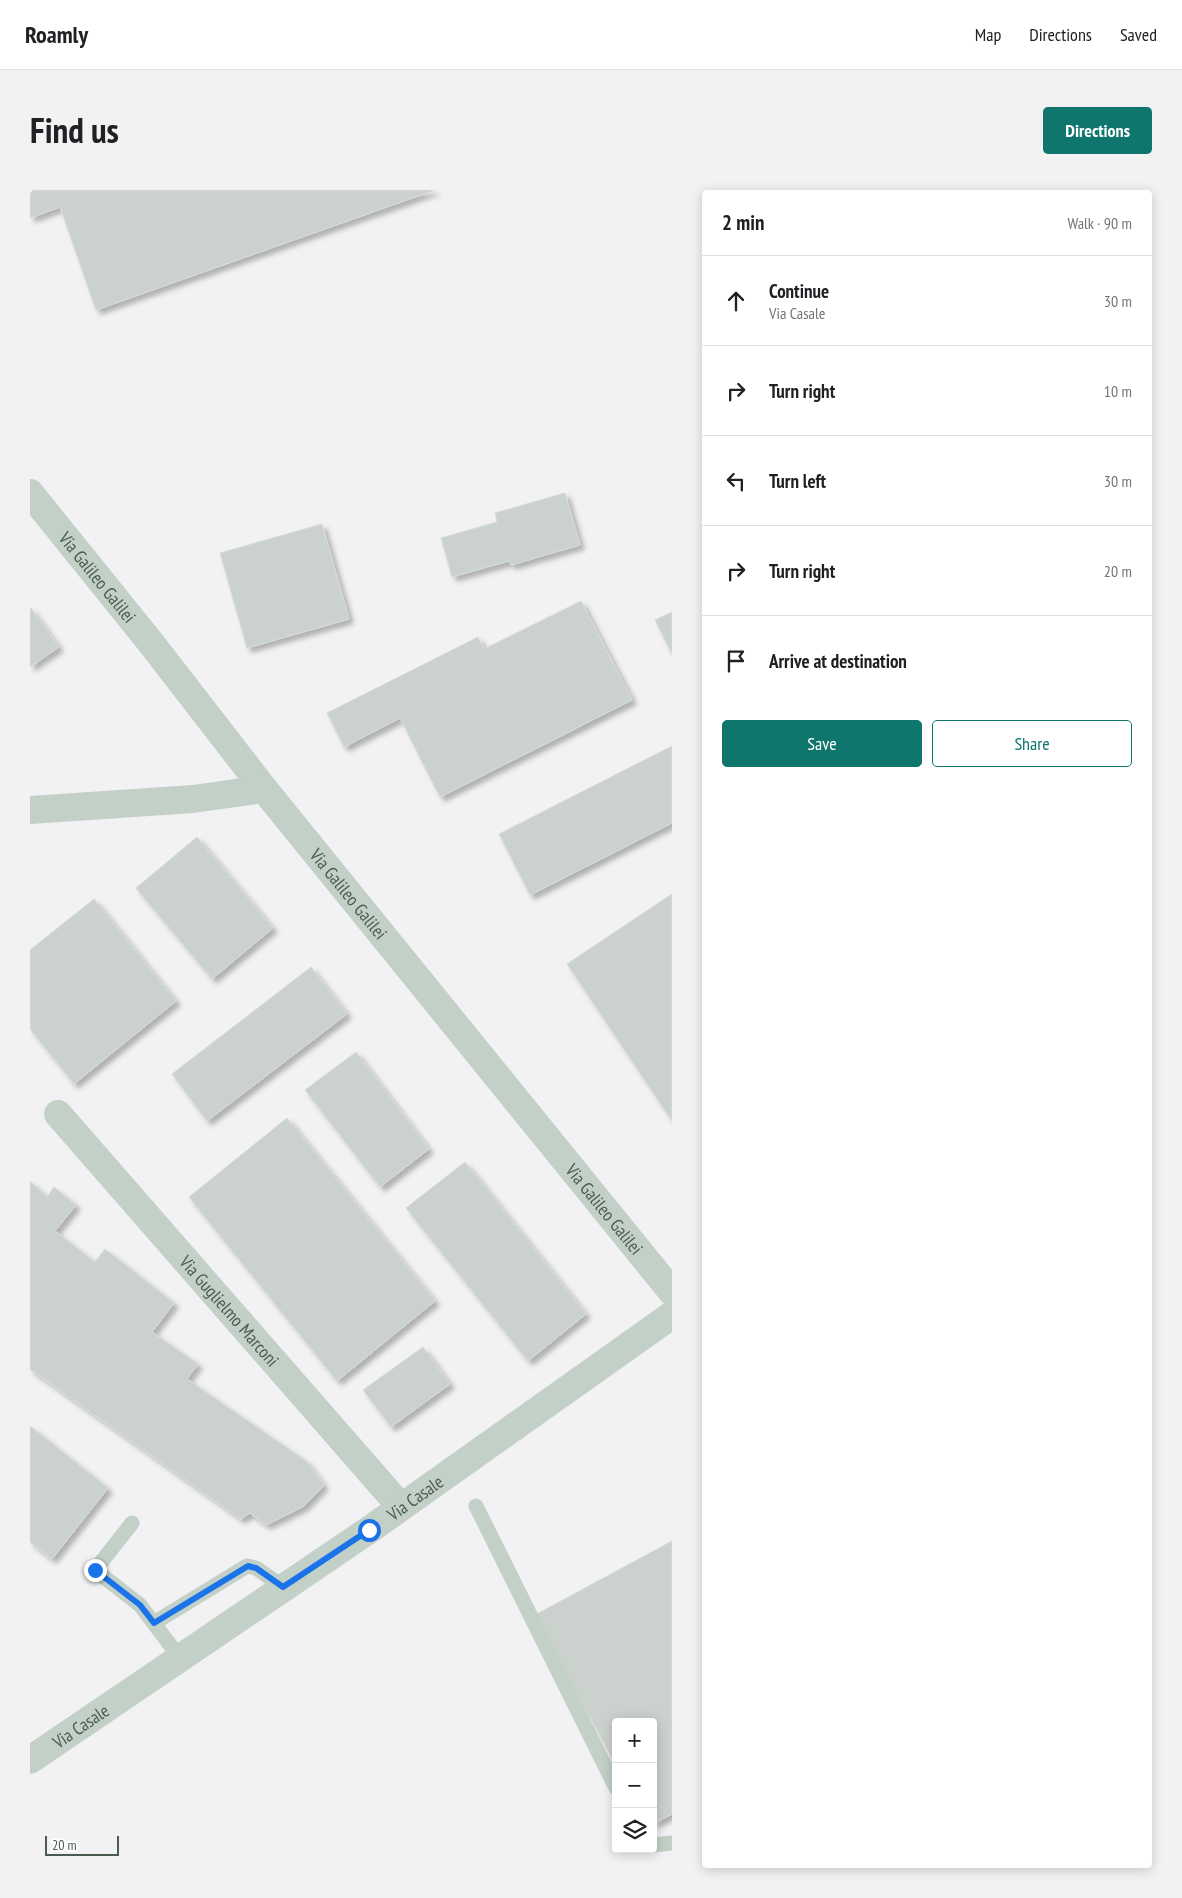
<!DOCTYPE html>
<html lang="en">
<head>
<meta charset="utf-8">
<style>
	:root { --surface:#fff; --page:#f2f2f2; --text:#202124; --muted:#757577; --line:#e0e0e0; --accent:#0f766e }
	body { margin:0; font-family:"PT Sans Narrow",sans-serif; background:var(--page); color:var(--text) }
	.controls { position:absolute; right:15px; bottom:15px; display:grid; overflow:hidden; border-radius:5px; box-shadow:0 2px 12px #0003 }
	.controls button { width:45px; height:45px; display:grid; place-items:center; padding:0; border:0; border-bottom:1px solid var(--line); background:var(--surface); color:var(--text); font:25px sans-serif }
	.scale { position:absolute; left:15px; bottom:12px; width:74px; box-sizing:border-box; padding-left:5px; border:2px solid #4b5c4f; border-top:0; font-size:14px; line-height:18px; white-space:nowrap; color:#4b5c4f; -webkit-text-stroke:4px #fff; paint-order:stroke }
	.stop { position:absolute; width:15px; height:15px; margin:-11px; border:4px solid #1a73e8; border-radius:50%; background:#fff }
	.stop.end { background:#1a73e8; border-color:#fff; box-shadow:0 1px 5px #0008 }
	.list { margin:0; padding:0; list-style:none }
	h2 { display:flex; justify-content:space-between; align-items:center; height:65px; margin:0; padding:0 20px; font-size:21px }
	h2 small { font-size:16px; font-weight:400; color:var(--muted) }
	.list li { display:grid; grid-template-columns:32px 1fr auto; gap:15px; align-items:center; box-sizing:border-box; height:90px; padding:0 20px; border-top:1px solid var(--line) }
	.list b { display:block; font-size:19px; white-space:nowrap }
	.list p { margin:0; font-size:16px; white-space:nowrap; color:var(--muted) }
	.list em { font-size:16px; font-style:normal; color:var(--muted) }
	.actions { display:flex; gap:10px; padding:15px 20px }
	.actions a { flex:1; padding:11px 0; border:1px solid var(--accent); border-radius:5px; text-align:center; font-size:18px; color:var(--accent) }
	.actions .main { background:var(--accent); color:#fff }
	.icon { flex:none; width:28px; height:28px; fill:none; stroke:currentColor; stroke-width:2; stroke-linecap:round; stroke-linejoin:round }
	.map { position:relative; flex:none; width:642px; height:1678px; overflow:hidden; border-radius:5px }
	header { display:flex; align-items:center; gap:30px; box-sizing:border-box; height:70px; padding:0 25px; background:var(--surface); border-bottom:1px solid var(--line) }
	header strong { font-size:24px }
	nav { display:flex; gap:28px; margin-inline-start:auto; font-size:18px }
	.intro { display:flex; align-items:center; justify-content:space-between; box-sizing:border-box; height:120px; padding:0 30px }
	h1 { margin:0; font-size:35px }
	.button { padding:12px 22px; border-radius:5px; background:var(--accent); color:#fff; font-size:18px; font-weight:700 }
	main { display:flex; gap:30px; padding:0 30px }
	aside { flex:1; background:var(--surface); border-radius:5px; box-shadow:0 2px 12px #0003 }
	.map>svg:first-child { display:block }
	.building { fill:#cbd2ce; stroke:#d5dbd8; filter:url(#shadow) }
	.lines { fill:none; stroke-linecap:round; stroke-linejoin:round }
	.service { stroke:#c3d0c7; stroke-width:15 }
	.minor { stroke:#c3d0c7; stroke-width:28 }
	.tertiary { stroke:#c3d0c7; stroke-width:28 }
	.route { stroke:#1a73e8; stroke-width:6 }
	.labels { text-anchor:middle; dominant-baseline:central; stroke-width:5; stroke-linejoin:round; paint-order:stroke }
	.street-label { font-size:18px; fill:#4b5c4f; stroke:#fff }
</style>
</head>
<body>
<header>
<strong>Roamly</strong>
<nav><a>Map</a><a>Directions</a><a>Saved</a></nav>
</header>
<div class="intro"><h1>Find us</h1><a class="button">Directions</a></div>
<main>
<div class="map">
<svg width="642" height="1678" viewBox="0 0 642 1678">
	<defs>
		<filter id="shadow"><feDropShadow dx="4.5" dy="4.5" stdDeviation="2.5" flood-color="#0004"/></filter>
	</defs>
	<rect width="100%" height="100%" fill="#f2f1f3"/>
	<g class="building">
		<path d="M0,0H405L66,120L30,17L0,28Z"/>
		<path d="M535,303L550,355L481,375L479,371L422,387L411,348L467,332L465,323Z"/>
		<path d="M292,334L319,429L217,458L190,363Z"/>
		<path d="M551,411L602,510L410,607L370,528L314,557L297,523L448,447L454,459Z"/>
		<path d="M0,417L29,457L0,477Z"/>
		<path d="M642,422V464L625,430Z"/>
		<path d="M642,556V633L500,705L469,644Z"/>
		<path d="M167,647L243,738L182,789L106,698Z"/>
		<path d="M642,704V931L537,774Z"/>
		<path d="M64,709L146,811L44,894L0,839V760Z"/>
		<path d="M281,777L317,824L177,931L142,884Z"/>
		<path d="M326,862L399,959L350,997L275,900Z"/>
		<path d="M257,928L405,1111L307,1191L159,1007Z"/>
		<path d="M435,972L556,1124L498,1171L376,1018Z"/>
		<path d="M0,991L17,1007L24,997L46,1015L25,1041L65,1072L75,1059L144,1113L122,1142L168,1174L157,1189L276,1271L294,1295L274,1316L236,1335L220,1323L211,1329L0,1179Z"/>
		<path d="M393,1157L420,1194L361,1237L333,1200Z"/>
		<path d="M0,1236L78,1298L22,1369L0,1352Z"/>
		<path d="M642,1351V1624L623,1634V1532H586V1576L505,1425Z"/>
	</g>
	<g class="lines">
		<g class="service">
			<path d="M446,1316L586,1598"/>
			<path d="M102,1333L65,1380L110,1415L150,1468"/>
			<path d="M124,1433L217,1376L226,1378L253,1397"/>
			<path d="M623,1655L642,1653"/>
		</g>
		<g class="minor">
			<path id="s1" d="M0,303L121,453L234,599L642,1102"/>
			<path d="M0,620L163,609L234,599"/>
			<path id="s2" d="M28,924L371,1317"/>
		</g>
		<path class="tertiary" id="s3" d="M0,1570L339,1340L642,1125"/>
	</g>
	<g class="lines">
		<path class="route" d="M65,1380L110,1415L124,1433L218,1376L226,1378L253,1397L339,1340"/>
	</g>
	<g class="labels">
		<g class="street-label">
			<text stroke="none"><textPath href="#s1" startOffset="108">Via Galileo Galilei</textPath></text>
			<text stroke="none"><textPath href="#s1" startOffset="512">Via Galileo Galilei</textPath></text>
			<text stroke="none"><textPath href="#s1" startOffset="918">Via Galileo Galilei</textPath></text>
			<text stroke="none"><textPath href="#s2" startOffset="261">Via Guglielmo Marconi</textPath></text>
			<text stroke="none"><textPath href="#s3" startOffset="466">Via Casale</textPath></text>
			<text stroke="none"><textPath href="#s3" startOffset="61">Via Casale</textPath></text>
		</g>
	</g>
</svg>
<div class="controls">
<button>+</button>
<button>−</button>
<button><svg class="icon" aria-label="layers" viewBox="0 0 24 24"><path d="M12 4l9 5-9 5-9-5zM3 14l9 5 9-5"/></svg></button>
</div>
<div class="scale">20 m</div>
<div class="stop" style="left:339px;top:1340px"></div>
<div class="stop end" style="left:65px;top:1380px"></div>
</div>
<aside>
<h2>2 min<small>Walk · 90 m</small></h2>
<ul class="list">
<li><svg class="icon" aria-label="ahead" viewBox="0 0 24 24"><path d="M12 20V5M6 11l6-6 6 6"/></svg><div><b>Continue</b><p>Via Casale</p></div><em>30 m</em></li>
<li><svg class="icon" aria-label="right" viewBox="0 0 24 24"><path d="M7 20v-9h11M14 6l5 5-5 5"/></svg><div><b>Turn right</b></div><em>10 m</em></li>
<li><svg class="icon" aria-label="left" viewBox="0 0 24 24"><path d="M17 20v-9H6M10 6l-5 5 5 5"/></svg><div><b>Turn left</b></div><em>30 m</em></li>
<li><svg class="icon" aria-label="right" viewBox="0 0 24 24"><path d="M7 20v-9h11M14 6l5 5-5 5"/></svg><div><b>Turn right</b></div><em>20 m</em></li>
<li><svg class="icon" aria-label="arrive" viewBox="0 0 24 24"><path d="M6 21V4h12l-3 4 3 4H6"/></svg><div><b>Arrive at destination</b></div></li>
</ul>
<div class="actions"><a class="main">Save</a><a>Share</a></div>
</aside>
</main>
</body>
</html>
